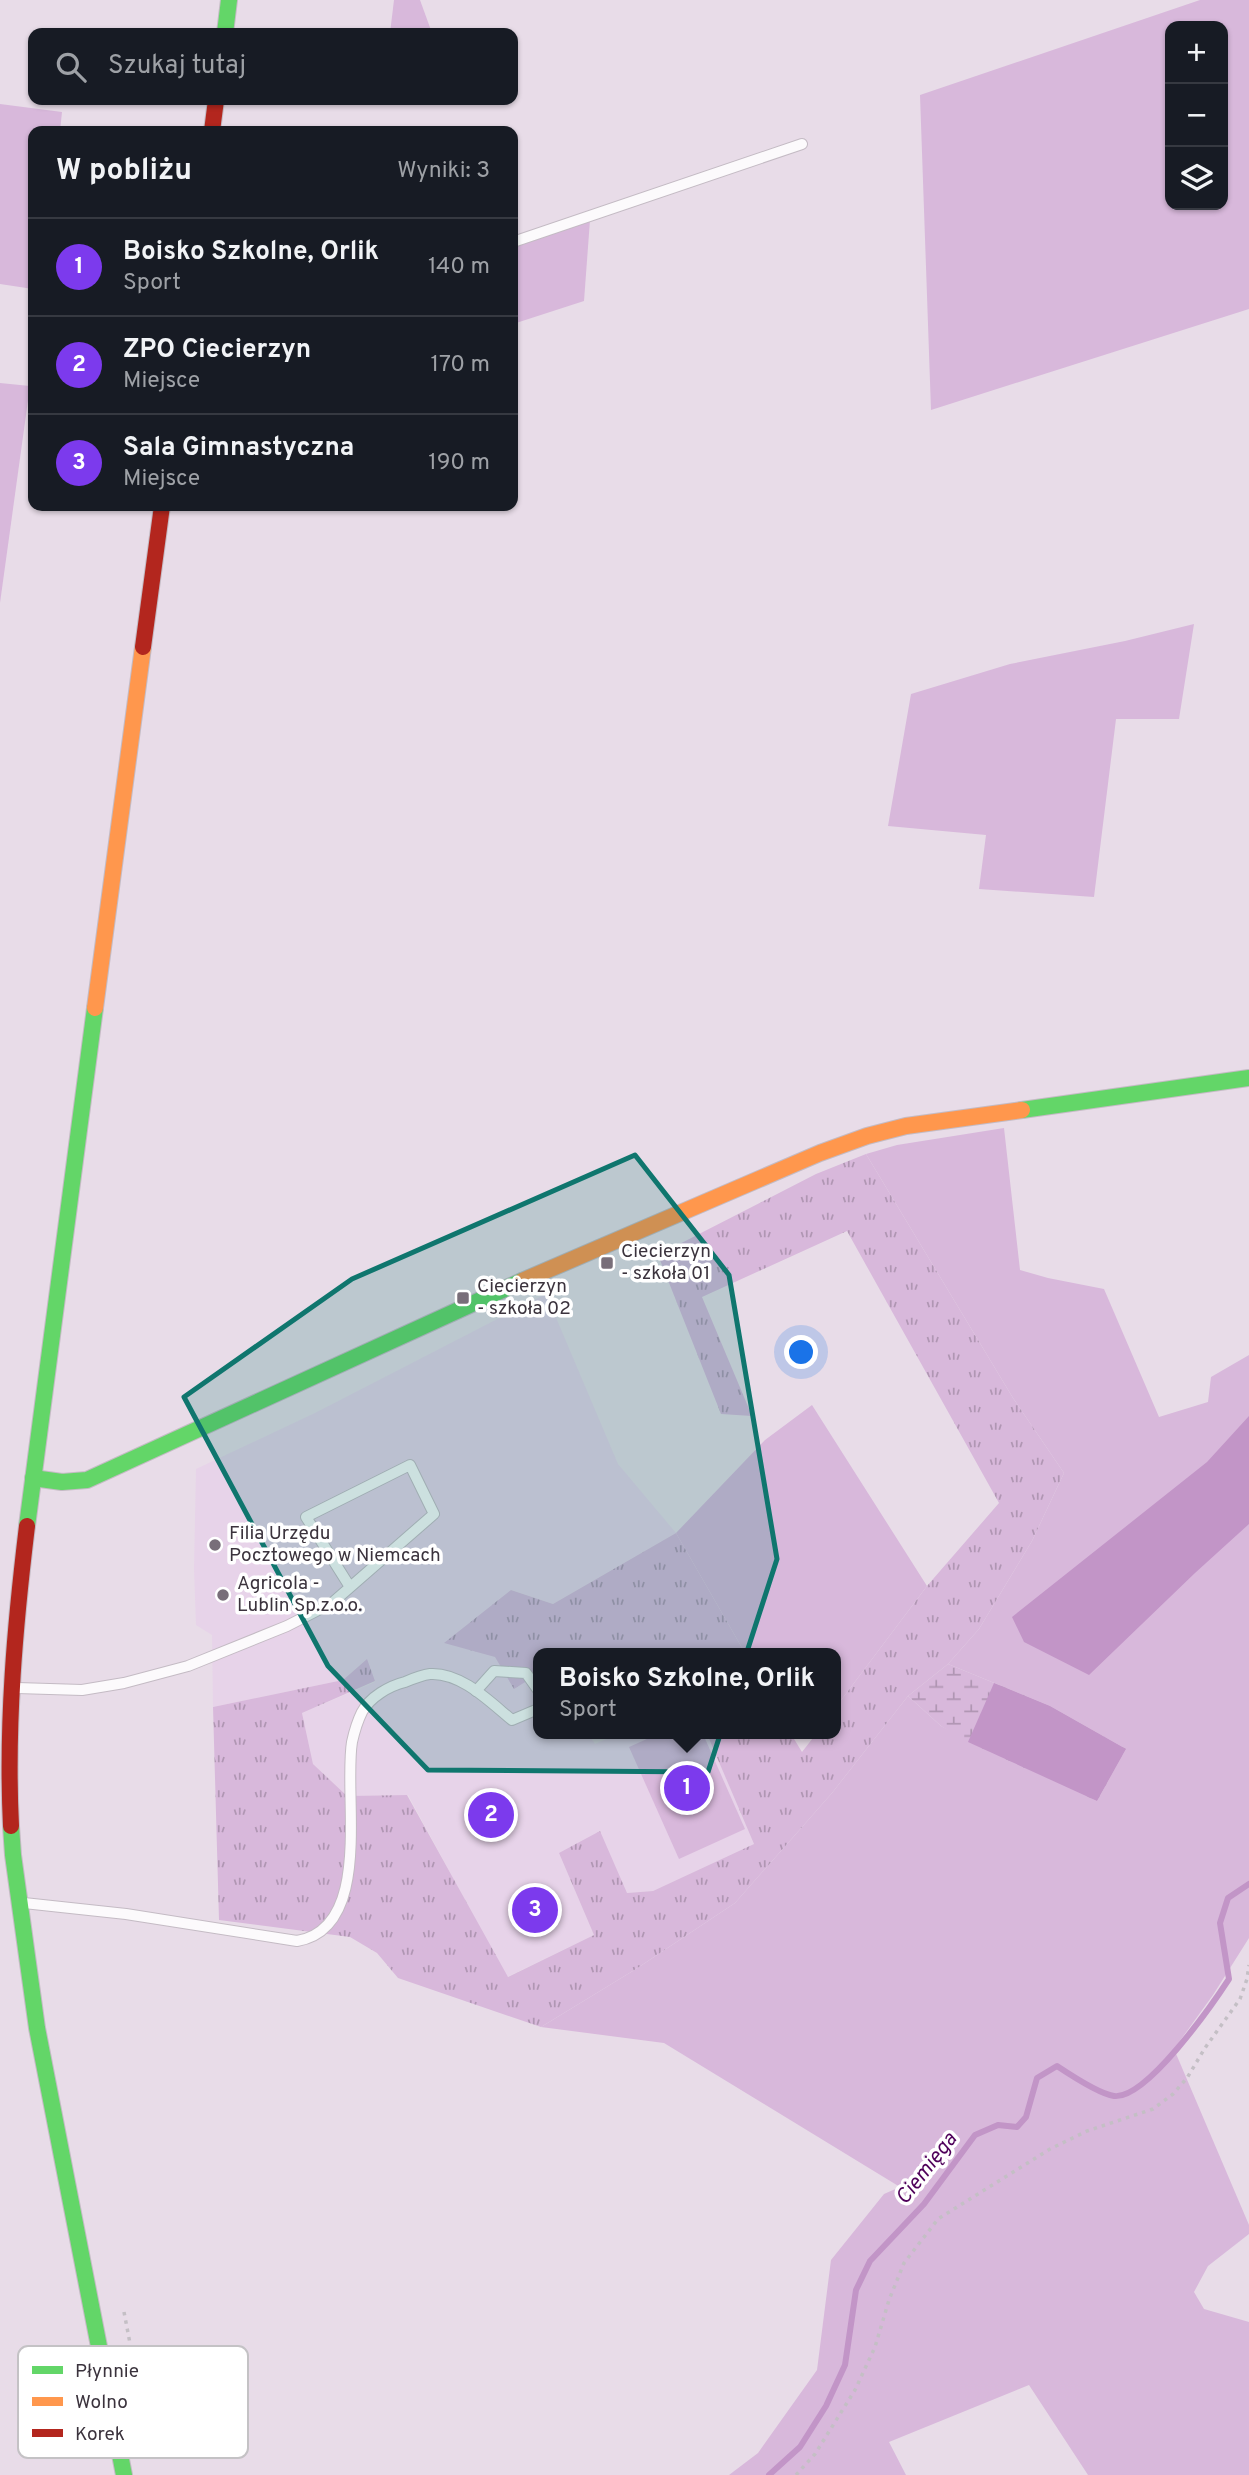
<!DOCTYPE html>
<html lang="pl">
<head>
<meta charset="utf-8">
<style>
	:root { --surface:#171b24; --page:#20242c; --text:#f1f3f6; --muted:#9ea1a6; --line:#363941; --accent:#7c3aed }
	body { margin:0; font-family:Overpass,sans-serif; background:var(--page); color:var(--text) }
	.controls { position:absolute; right:21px; top:21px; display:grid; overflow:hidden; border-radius:14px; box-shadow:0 2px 5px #0004 }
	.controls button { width:63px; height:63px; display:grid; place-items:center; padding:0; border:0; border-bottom:2px solid var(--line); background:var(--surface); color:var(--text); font:35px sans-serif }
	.you { position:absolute; left:802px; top:1353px; width:24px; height:24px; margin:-18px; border:5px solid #fff; border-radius:50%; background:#1a73e8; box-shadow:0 0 0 10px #1a73e833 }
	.badge { display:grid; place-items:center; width:46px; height:46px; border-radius:50%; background:var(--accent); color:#fff; font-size:23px; font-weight:700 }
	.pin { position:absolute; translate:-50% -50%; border:4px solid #fff; box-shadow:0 2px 7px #0006 }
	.popup { position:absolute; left:533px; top:1648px; width:308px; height:91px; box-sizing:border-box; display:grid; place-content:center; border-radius:14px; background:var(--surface); filter:drop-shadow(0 2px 5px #0005); font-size:23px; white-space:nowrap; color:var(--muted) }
	.popup b { font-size:26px; color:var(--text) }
	.popup::after { content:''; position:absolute; left:50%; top:100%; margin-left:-14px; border:14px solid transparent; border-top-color:var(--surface) }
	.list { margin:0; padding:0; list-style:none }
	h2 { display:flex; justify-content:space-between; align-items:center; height:91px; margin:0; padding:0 28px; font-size:30px }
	h2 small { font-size:23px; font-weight:400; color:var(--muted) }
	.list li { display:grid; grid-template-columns:46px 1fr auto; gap:21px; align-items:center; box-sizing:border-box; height:98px; padding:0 28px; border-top:2px solid var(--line) }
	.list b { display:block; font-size:26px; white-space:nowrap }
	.list p { margin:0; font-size:23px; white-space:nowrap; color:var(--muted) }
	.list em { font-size:23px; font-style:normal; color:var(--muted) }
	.icon { flex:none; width:38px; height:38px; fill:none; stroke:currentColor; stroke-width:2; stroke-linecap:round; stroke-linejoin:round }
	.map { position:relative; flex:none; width:1249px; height:2475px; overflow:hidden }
	.search { position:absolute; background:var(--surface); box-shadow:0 2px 5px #0004; left:28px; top:28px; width:490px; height:77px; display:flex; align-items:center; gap:18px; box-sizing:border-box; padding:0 24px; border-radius:14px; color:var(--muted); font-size:26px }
	.panel { position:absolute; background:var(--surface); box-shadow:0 2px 5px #0004; left:28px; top:126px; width:490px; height:385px; border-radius:14px }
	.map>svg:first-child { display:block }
	.built { fill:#e7d3e9 }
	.green { fill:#d8b8db; fill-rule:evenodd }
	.wetland { fill:url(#wetland-marsh) }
	.park { fill:url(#park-tufts) }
	.water { fill:#c295c7 }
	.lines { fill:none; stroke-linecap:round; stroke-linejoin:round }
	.stream { stroke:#c295c7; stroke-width:6 }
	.lane-casing { stroke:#c4bbc4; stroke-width:12 }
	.fast-casing { stroke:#c4bbc4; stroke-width:18 }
	.slow-casing { stroke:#c4bbc4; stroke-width:18 }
	.jam-casing { stroke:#c4bbc4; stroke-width:18 }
	.path { stroke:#c4bfc5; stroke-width:3.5; stroke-dasharray:3.5 5; stroke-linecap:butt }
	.lane { stroke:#fcfafc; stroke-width:10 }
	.fast { stroke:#63d668; stroke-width:16 }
	.slow { stroke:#ff974d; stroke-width:16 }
	.jam { stroke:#b3261e; stroke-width:16 }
	.marked { fill:#0f766e; fill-opacity:0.2; stroke:#0f766e; stroke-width:5; stroke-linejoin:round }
	.poi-dot { fill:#786e79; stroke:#fff; stroke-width:2.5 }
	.labels { text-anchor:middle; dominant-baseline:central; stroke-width:7; stroke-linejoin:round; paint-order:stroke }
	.poi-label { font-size:19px; fill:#3b333d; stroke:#fff; text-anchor:start }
	.water-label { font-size:21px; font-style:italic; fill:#4f005a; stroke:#fff }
	.key { fill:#fff; stroke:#c4c2c5; stroke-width:2 }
	.key-label { font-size:19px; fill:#3b333d }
</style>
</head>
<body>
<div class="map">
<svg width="1249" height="2475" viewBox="0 0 1249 2475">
	<defs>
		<pattern id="wetland-marsh" width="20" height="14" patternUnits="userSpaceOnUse" patternTransform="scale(1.75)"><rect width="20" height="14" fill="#d8b8db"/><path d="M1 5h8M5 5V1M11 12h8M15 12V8" fill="none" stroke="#b096b3"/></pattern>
		<pattern id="park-tufts" width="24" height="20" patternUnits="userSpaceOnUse" patternTransform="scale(1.75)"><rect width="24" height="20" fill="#d8b8db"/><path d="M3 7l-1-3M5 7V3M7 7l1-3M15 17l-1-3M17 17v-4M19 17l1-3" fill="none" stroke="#b096b3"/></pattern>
	</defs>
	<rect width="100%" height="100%" fill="#e8dce8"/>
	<path class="built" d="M546,1294L618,1464L676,1533L553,1604L511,1590L445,1643L538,1668V1734H588L595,1744L618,1734H707L754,1844L653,1891L626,1893L559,1853L594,1935L507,1977L408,1795L347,1796L313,1764L302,1713L375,1682L366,1660L343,1680L213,1707L212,1635L196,1625L194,1569L196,1469L315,1413Z"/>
	<g class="green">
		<path d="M394,0H420L432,33H390Z"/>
		<path d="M1200,0H1249V309L931,410L920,95ZM1170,26H1223V205H1170Z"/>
		<path d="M0,104L62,112L60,131H33V289L0,284Z"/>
		<path d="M590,220L584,301L513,324V247Z"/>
		<path d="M0,383L30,386L0,603Z"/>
		<path d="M1194,624L1179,719H1116L1094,897L979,889L986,835L888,826L911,694L1010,664L1125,641Z"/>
		<path d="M1004,1128L1020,1270L1048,1278L1104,1289L1159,1417L1208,1402L1211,1377L1249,1355V1938L1213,1995L1174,2049L1249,2225V2234L1208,2266L1194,2292L1204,2309L1249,2322V2475H1088L1029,2385L889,2442L906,2475H729L758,2453L817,2370L831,2260L884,2194L900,2187L664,2043L541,2027L636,1969L735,1903L832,1793L908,1696L941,1726L1097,1801L1126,1749L1050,1706L948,1664L979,1629L1032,1541L1064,1473L1013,1398L866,1154L897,1145Z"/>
		<path d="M812,1405L927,1586L836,1707V1653H745L676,1533L765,1440Z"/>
		<path d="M658,1734H703L745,1829L679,1859L629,1747Z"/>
	</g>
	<path class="wetland" d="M948,1664L1050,1706L1126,1749L1097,1801L968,1742L941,1726L908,1696Z"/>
	<g class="park">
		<path d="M866,1154L1013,1398L1064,1473L1032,1541L979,1629L948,1664L908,1696L832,1793L735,1903L636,1969L541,2027L398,1978L377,1953L350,1937L219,1920L213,1707L343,1680L367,1659L375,1681L302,1713L313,1764L347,1796L407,1795L508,1977L594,1935L559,1853L600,1831L627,1893L653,1891L754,1844L707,1734H791L802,1752L816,1734H836V1707L927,1586L999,1503L847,1231L702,1297L752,1416L721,1414L658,1255L816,1174Z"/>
		<path d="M676,1533L745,1653H538V1674L514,1689L495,1657L444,1643L511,1590L553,1604Z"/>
	</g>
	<g class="water">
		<path d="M1249,1416V1524L1195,1573L1089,1675L1024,1642L1012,1617L1207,1462Z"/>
		<path d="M994,1683L1050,1706L1126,1749L1097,1801L968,1742Z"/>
	</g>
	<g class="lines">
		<path class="stream" d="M769,2475L800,2447L826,2406L845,2365L856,2290L870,2261L924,2204L975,2135L998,2125L1017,2127L1026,2117L1037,2078L1057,2066C1069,2074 1100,2094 1114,2096C1146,2100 1212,2005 1229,1979L1220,1923L1228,1898L1249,1884"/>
		<defs>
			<g id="lane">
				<path d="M513,242L802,144"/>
				<path d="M17,1688L82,1690L124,1683L188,1666L287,1626L332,1603L434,1514L410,1465L306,1517L350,1587"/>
				<path d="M476,1691L494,1671L526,1673L538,1690"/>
				<path d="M24,1903L126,1914L297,1941C374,1928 343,1795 352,1742C354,1733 358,1720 362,1712C370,1697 389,1686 405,1682C412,1679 422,1675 430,1674C461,1672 490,1702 512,1720L538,1709"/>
			</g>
			<g id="fast">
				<path d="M225,33L229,0"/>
				<path d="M1022,1110L1249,1078"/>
				<path d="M33,1478L62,1482L87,1480L522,1281"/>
				<path d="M27,1526L95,1008"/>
				<path d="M11,1826L13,1855L37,2028L124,2475"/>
			</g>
			<g id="slow">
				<path d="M95,1008L143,647"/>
				<path d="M522,1281L820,1153L867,1136L906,1126L1022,1110"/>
			</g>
			<g id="jam">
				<path d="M212,131L216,100"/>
				<path d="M143,647L162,506"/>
				<path d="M11,1826C6,1725 15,1625 27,1526"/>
			</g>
		</defs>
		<use href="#lane" class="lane-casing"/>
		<use href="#fast" class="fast-casing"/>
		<use href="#slow" class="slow-casing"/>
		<use href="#jam" class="jam-casing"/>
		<g class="path">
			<path d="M124,2312L133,2359"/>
			<path d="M796,2475L815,2454L855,2390L875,2347L889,2300L904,2263L938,2219L1050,2149L1087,2131L1153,2109L1173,2094L1187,2078L1205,2048L1240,1999L1247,1979L1249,1965"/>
		</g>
		<use href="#lane" class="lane"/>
		<use href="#fast" class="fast"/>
		<use href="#slow" class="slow"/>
		<use href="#jam" class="jam"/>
	</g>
	<path class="marked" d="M635,1155L729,1275L777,1559L708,1772L428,1770L328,1666L184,1397L352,1279Z"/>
	<g class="poi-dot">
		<rect x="600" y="1256" width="14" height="14" rx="3.5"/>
		<rect x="456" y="1291" width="14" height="14" rx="3.5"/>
		<circle cx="215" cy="1545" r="7"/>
		<circle cx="223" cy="1595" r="7"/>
	</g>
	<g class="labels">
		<g class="poi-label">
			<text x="621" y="1252">Ciecierzyn<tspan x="621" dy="22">- szkoła 01</tspan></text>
			<text x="477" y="1287">Ciecierzyn<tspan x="477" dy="22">- szkoła 02</tspan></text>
			<text x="229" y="1534">Filia Urzędu<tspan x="229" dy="22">Pocztowego w Niemcach</tspan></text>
			<text x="237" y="1584">Agricola -<tspan x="237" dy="22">Lublin Sp.z.o.o.</tspan></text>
		</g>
		<g class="water-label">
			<text transform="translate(927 2169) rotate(-52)">Ciemięga</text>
		</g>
	</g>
	<rect x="18" y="2346" width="230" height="112" rx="10" class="key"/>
	<rect x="32" y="2366" width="31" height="8" fill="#63d668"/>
	<rect x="32" y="2397" width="31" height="9" fill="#ff974d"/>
	<rect x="32" y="2429" width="31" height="8" fill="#b3261e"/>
	<g class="key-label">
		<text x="75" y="2377">Płynnie</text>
		<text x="75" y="2408">Wolno</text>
		<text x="75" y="2440">Korek</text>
	</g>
</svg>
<div class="controls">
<button>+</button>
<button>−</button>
<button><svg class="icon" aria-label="layers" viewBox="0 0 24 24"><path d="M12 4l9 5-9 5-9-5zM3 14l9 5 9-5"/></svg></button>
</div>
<div class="you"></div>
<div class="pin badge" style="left:687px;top:1788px">1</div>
<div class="popup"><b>Boisko Szkolne, Orlik</b>Sport</div>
<div class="pin badge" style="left:491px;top:1815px">2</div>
<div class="pin badge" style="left:535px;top:1910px">3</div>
<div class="search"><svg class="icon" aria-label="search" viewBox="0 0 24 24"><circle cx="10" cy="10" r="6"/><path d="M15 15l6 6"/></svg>Szukaj tutaj</div>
<section class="panel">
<h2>W pobliżu<small>Wyniki: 3</small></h2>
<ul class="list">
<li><span class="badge">1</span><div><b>Boisko Szkolne, Orlik</b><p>Sport</p></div><em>140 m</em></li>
<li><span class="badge">2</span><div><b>ZPO Ciecierzyn</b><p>Miejsce</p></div><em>170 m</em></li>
<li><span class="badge">3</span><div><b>Sala Gimnastyczna</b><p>Miejsce</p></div><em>190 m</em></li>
</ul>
</section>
</div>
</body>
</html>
